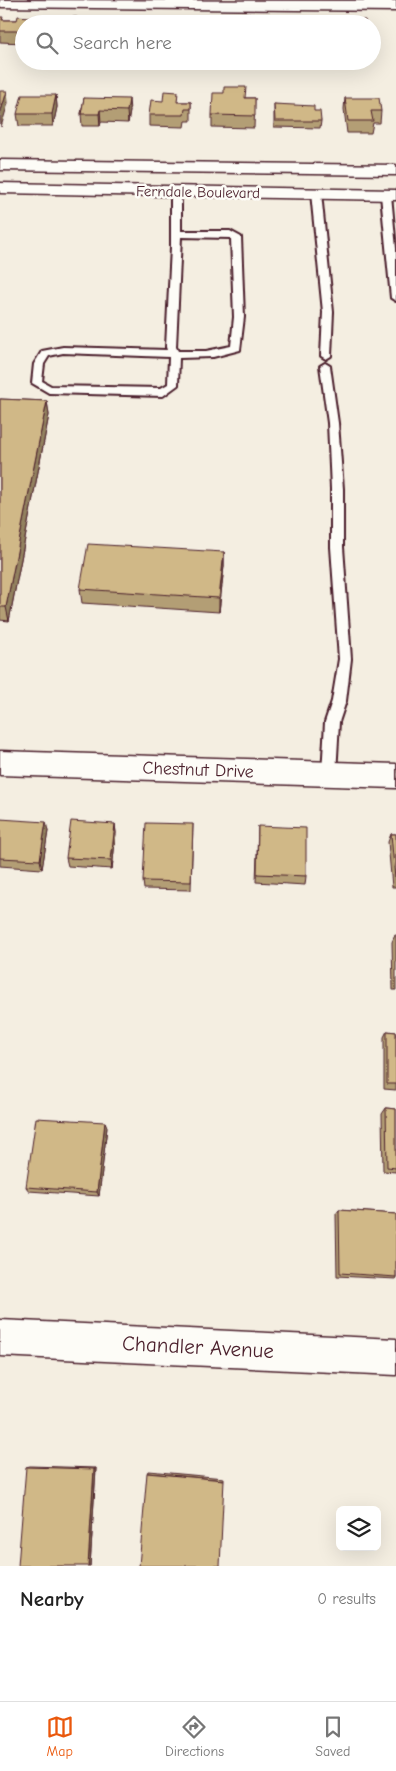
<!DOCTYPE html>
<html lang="en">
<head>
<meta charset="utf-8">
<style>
	:root { --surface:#fff; --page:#f6f6f6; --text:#222; --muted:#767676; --line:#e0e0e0; --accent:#ea580c }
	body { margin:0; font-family:"Comic Neue",sans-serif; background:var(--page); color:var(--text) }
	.controls { position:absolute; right:15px; bottom:15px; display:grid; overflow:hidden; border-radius:8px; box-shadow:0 5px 20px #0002 }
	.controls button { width:45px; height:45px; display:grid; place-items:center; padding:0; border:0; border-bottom:1px solid var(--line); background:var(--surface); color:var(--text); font:25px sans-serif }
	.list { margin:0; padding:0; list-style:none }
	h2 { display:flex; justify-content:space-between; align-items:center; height:65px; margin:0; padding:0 20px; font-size:21px }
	h2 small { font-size:16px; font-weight:400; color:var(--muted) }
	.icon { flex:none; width:28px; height:28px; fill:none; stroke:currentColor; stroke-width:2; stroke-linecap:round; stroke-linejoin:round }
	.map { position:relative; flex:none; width:396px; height:1566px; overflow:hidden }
	.search { position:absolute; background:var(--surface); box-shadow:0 5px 20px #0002; left:15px; right:15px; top:15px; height:55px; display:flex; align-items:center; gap:12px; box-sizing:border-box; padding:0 18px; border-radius:28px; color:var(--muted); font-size:19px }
	.sheet { height:135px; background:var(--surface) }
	nav { display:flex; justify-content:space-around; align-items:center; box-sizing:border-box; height:70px; border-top:1px solid var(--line); background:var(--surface); font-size:14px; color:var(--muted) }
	nav a { display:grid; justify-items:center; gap:2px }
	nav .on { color:var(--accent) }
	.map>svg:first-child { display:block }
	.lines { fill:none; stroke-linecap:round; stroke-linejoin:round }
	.lane-casing { stroke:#4a1f2b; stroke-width:4 }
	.street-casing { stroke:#4a1f2b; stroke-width:3 }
	.secondary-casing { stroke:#4a1f2b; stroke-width:3 }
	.lane { fill:#fdfcf7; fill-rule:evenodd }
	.street { fill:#fdfcf7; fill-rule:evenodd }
	.secondary { fill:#fdfcf7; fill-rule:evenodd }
	.wall { fill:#b39e74; stroke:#4a1f2b }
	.shaded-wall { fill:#92815e; stroke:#4a1f2b }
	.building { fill:#d0b887; stroke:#4a1f2b }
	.labels { text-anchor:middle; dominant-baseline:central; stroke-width:5; stroke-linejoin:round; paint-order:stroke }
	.far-street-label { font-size:15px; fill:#4a1f2b; stroke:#fdfcf7 }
	.street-label { font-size:18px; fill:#4a1f2b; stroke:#fdfcf7 }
	.near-street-label { font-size:21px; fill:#4a1f2b; stroke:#fdfcf7 }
</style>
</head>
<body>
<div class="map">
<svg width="396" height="1566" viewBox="0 0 396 1566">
	<rect width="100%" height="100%" fill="#f4eee1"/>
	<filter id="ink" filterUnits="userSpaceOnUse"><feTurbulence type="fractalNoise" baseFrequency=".02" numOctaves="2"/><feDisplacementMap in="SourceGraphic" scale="10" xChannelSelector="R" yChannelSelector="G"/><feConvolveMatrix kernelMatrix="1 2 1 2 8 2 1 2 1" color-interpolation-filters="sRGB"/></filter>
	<g filter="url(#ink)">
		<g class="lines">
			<defs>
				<g id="lane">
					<path d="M176,188L181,191V231H230L241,237L244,317L240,350L213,357L179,358L178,385L163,396L49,393L32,383L34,364L42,351L63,347L167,350L166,347L171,247V191ZM181,237L231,238L234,317L231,346L206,351H178L176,347ZM63,353L169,357L168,384L161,388L51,386L42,381L44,364L49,356Z"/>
					<path d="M316,190L321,193L333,312L331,356L326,359L321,356L323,312L311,193Z"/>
					<path d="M386,192L391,195L396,249V301L391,298L381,195Z"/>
					<path d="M325,363L330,366L338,423L343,489V547L351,659L346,701L339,722L336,774L334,778L329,780L324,778L322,774L325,722L332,701L339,659L331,547V489L328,423L320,366Z"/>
				</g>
				<g id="street">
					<path d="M0,0L396,1V11L0,7Z"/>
					<path d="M0,160L396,165V175L0,170Z"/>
					<path d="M0,183L396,190V200L0,193Z"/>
					<path d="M0,1320L396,1339V1375L0,1356Z"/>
				</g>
				<path id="secondary" d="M0,751L396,764V788L0,775Z"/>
			</defs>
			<use href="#lane" class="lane-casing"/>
			<use href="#street" class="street-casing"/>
			<use href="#secondary" class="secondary-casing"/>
			<use href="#lane" class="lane"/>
			<use href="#street" class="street"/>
			<use href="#secondary" class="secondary"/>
		</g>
		<g class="wall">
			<path d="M0,17L3,20H17L29,17L30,24H24V43L0,42Z"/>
			<path d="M56,95L57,107L53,126H19L17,114Z"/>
			<path d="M84,98L130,111L128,123L101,122L100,126H82L81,114Z"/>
			<path d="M245,98H255L254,128L212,127V115Z"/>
			<path d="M345,98L381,111L380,123H373L371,133H347L344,109Z"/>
			<path d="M178,102H191V121H185L184,127L149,126V115Z"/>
			<path d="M274,104L314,111L321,121L320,128L274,127Z"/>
			<path d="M0,399L47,401L49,415L9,621L0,620Z"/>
			<path d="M224,552V566L219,612L82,603L80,589Z"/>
			<path d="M0,819L48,831L42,869L0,866Z"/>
			<path d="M115,824L116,833L112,869L68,866L66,858Z"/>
			<path d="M193,824L191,890L144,889L143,881Z"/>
			<path d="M258,826L306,876L305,885L256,882Z"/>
			<path d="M391,834H396V887H392L388,842Z"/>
			<path d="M395,935H396V990H393L392,942Z"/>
			<path d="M387,1031L396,1032V1090L384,1089V1037Z"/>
			<path d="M386,1108L396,1109V1172L383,1171L382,1114Z"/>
			<path d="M105,1122L107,1127L99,1196L29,1191L26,1187Z"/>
			<path d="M339,1210L396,1214V1279L337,1276L336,1214Z"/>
			<path d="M30,1466L96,1468L90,1566L26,1467Z"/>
			<path d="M148,1471L224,1478V1480L147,1473Z"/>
		</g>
		<g class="shaded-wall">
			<path d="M7,91L8,103L1,127L0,114Z"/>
			<path d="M56,95L57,107L53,126L52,114Z"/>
			<path d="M129,99L130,111L128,123L127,111Z"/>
			<path d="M100,110L101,122L100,126L99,114Z"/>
			<path d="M47,401L49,415L9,621L6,607Z"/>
			<path d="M224,552V566L219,612V598Z"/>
			<path d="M46,822L48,831L42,869L40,860Z"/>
			<path d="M115,824L116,833L112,869L111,860Z"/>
			<path d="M105,1122L107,1127L99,1196L97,1192Z"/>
			<path d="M96,1468L90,1566H88L94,1469Z"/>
		</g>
		<g class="building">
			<path d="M18,16L29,17L27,24H24V31H0V17H3L2,20H17Z"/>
			<path d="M77,17V18L104,19L103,24H43L44,18Z"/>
			<path d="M135,19L185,22V24H135Z"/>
			<path d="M341,20H365L366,24H342Z"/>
			<path d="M225,21L263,22V24H225Z"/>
			<path d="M277,22H313V24H278Z"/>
			<path d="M224,87H246L245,98H255V116L212,115L213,93H224Z"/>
			<path d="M0,91H7L0,114Z"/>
			<path d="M164,91L178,92L177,102H191V109H185L184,115H149L151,100L163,101Z"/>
			<path d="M22,95H56L52,114H17Z"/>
			<path d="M84,98L129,99L127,111L100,110L99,114H81Z"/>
			<path d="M345,98H379L381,111H371L373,121H348Z"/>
			<path d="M274,104L314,106V111H320L321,121H275Z"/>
			<path d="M0,399L47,401L6,607H0Z"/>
			<path d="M88,544L224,552L219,598L80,589Z"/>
			<path d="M0,819L46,822L40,860L0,858Z"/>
			<path d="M71,821L115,824L111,860L66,858Z"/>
			<path d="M146,823L193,824L191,882L143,881Z"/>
			<path d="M258,826L306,828V876L257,874Z"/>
			<path d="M391,834H396V879H395Z"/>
			<path d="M387,1031L396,1032V1084H387Z"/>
			<path d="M386,1108L396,1109V1168L387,1167Z"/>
			<path d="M36,1118L105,1122L97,1192L26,1187Z"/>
			<path d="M339,1210L396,1214V1277L340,1273Z"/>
			<path d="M26,1467L94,1469L88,1566H18Z"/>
			<path d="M147,1473L224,1480L220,1566H139Z"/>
		</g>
	</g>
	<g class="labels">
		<g class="far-street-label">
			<text transform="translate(198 192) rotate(1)">Ferndale Boulevard</text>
		</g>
		<g class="street-label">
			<text transform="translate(198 770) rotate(2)">Chestnut Drive</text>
		</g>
		<g class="near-street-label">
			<text transform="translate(198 1347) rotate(3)">Chandler Avenue</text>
		</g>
	</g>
</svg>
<div class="controls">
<button><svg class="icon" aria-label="layers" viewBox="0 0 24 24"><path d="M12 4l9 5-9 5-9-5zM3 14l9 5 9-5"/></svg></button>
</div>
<div class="search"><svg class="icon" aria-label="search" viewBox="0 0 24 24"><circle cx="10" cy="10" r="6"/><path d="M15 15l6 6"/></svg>Search here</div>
</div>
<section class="sheet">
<h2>Nearby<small>0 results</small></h2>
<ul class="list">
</ul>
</section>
<nav>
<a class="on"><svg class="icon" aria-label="map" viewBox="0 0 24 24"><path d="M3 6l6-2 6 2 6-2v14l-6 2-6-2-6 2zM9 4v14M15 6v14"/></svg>Map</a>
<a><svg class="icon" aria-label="directions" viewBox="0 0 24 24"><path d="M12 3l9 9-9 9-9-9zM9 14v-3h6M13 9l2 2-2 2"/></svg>Directions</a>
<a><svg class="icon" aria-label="saved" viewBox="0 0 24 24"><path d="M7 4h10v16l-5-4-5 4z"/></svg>Saved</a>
</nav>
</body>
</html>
